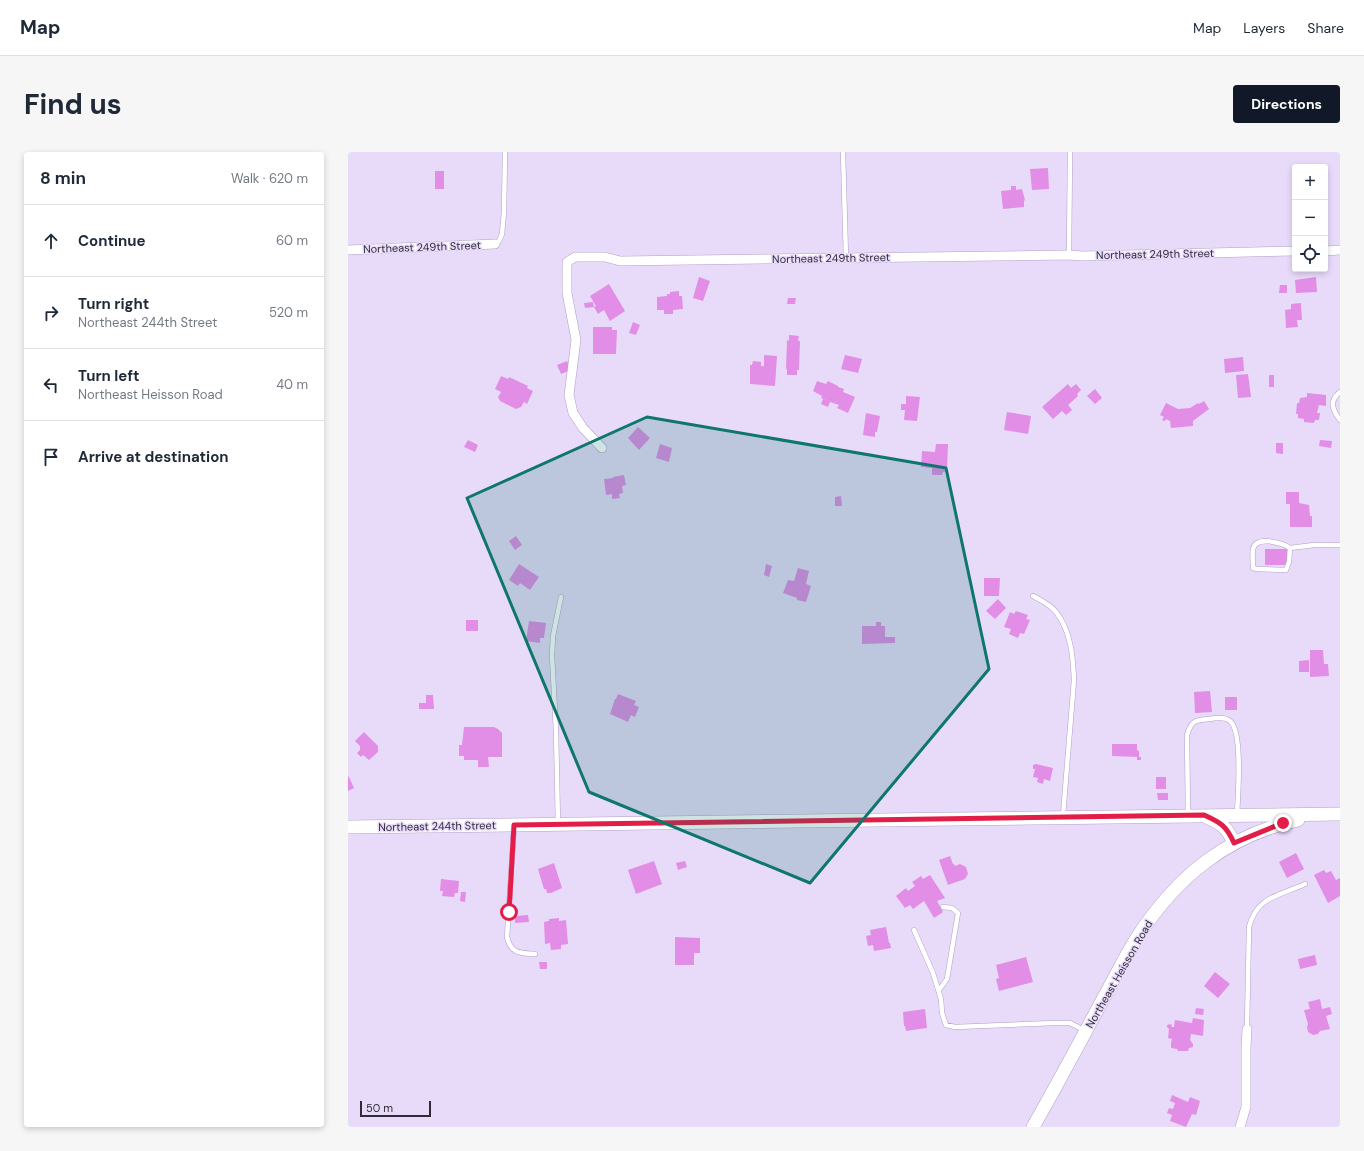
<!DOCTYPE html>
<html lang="en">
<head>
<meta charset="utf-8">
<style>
	:root { --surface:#fff; --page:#f6f6f7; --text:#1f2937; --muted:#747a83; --line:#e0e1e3; --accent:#111827 }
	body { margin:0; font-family:"DM Sans",sans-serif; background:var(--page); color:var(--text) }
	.controls { position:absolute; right:12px; top:12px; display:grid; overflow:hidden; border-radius:4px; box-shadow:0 2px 6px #0003 }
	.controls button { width:36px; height:36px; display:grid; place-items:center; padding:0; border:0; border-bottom:1px solid var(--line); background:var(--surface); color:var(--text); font:20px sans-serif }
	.scale { position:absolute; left:12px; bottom:10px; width:71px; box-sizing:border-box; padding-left:4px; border:2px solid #312b39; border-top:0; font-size:11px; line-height:14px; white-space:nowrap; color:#312b39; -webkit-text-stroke:3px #e8dbfa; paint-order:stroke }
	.stop { position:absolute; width:12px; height:12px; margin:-9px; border:3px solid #e11d48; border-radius:50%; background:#fff }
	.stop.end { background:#e11d48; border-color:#fff; box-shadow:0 1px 4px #0008 }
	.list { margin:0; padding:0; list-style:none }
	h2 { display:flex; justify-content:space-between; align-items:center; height:52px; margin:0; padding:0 16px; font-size:17px }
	h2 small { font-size:13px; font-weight:400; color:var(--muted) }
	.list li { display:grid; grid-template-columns:26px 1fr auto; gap:12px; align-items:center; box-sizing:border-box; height:72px; padding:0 16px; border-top:1px solid var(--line) }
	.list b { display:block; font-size:15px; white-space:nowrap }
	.list p { margin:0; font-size:13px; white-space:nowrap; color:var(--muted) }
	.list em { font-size:13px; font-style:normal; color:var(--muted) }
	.icon { flex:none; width:22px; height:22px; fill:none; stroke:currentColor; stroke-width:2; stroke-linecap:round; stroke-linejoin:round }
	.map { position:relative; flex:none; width:992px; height:975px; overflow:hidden; border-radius:4px }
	header { display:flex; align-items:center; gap:24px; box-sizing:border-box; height:56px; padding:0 20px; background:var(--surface); border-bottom:1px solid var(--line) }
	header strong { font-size:19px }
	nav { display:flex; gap:22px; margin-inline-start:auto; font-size:14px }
	.intro { display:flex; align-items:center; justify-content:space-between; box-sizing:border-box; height:96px; padding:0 24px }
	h1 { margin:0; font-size:28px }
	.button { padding:10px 18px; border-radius:4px; background:var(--accent); color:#fff; font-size:14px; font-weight:700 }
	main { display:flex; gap:24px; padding:0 24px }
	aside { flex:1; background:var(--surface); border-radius:4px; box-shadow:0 2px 6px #0003 }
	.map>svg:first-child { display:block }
	.building { fill:#e28de6 }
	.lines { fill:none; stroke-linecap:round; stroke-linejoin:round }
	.lane-casing { stroke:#b1a0c5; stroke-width:5.5 }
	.street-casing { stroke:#b1a0c5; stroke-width:10 }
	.secondary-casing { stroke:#b1a0c5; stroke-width:14 }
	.lane { stroke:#fff; stroke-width:4.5 }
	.street { stroke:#fff; stroke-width:9 }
	.secondary { stroke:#fff; stroke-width:13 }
	.route { stroke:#e11d48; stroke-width:5 }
	.marked { fill:#0f766e; fill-opacity:0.2; stroke:#0f766e; stroke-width:3; stroke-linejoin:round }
	.labels { text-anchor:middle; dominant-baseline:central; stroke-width:3; stroke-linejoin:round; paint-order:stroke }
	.street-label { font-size:11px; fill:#312b39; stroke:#e8dbfa }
</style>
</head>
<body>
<header>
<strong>Map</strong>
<nav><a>Map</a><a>Layers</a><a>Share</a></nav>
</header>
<div class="intro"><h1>Find us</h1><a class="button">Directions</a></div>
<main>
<aside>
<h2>8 min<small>Walk · 620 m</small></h2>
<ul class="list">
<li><svg class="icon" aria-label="ahead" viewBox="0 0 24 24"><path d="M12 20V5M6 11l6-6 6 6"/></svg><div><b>Continue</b></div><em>60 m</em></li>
<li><svg class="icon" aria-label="right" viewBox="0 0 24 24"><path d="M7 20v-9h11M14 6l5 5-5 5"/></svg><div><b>Turn right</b><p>Northeast 244th Street</p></div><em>520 m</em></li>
<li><svg class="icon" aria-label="left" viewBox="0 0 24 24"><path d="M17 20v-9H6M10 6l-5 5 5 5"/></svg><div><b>Turn left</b><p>Northeast Heisson Road</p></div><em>40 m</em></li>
<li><svg class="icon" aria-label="arrive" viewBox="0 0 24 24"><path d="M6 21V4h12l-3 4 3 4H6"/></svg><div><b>Arrive at destination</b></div></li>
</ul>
</aside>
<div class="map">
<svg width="992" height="975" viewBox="0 0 992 975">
	<rect width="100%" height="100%" fill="#e8dbfa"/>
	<g class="building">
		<path d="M700,16L701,37L684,38L682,17Z"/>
		<rect x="87" y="19" width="9" height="18"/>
		<path d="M663,34H668V38L674,37L677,48L676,49V55L655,57L653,39L663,38Z"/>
		<path d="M351,125L362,129L355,149L345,146Z"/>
		<path d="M968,125L969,140L948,141L947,128Z"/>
		<path d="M261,132L277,159L262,169L256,158L250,162L246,155L237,156L236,151L245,150L246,155L248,154L242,144Z"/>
		<path d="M932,133H939V141H931Z"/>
		<path d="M331,139V144H334L335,157L325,158V162H316V158H309V145L319,144V142H322V140Z"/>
		<path d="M440,146H448L447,152H439Z"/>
		<path d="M953,151L954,168H949L950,175L938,176L937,158L943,157V152Z"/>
		<path d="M285,170L292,173L288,183L281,181Z"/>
		<path d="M245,175H264V178H269L268,202H245Z"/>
		<path d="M441,183L451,184L450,189H452L451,218H449V223H439V217H438L439,188L441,189Z"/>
		<path d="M416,203L429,204L427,234L402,232V213H404L405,209L413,210V214H416Z"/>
		<path d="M497,203L514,207L510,221L493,217Z"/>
		<path d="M895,205L896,219L877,221L876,207Z"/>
		<path d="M219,209L223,218L213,222L209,213Z"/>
		<path d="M900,222L903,245L890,246L888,223Z"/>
		<rect x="921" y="223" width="5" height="12"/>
		<path d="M153,224L160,227L161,225L180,234L179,236L185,239L179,252L176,250L173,255L168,257L152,249L150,245L153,240L147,237Z"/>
		<path d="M469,229L478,232L480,229L490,234V235L496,237L495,240L507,245L500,261L489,256L491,253L482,250L480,255L473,252L475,247L481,249L473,246L474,244L465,239Z"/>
		<path d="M720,232L723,236L728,232L733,238L729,242L730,244L720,253L724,258L718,263L714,259L705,267L694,255Z"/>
		<path d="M747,237L754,246L747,252L739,244Z"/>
		<path d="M959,241L978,243V254L971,253L969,261H972L971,268H967L966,271L956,270V267L950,266V262H948L949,251H951L952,246L959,245Z"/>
		<path d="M558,244L572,245L569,269L556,268L557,258H553V252H558Z"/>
		<path d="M856,249L861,257L845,269V274L823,276L822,269L818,267L817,269L814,268L816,265L812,263L818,251L830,257L842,256L850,251L851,252Z"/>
		<path d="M659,260L683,264L680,282L656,278Z"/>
		<path d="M518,261L532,264L529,280H527V285L515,283Z"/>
		<path d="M290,275L302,286L291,298L280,286Z"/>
		<path d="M120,288L130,293L127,300L116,295Z"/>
		<path d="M972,288L984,289L983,296L971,294Z"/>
		<path d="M928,291H935V302L928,301Z"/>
		<path d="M312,292L324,296L321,310L308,306Z"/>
		<path d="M588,292H600L599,317L597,316V320H595L594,323H584V316L573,315L574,299L587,300Z"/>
		<path d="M276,323L278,333L274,334L275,341L271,342L272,346L264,347V342L258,343L256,327L265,326V325Z"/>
		<path d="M938,340H951V351L961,353L962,364H964V375H942V352H938Z"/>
		<path d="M493,344L494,354H487V345Z"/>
		<path d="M168,384L174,393L167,398L161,389Z"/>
		<rect x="917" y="397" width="24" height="16"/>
		<path d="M171,412L191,425L182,438L172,431L170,434L161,428Z"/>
		<path d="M418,412L424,414L421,425L416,423Z"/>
		<path d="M450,416L461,419L458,432L463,434L458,450L449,448V446L435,441L440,428L446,429Z"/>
		<path d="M636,426H652L651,444H636Z"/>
		<path d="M650,447L658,456L647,467L638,459Z"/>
		<path d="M668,459L680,463L678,467L682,468L676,482L672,481L670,486L661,482L663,477L656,475L662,460L666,462Z"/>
		<rect x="118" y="468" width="12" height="11"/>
		<path d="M181,469L198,471L196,486H192V491L178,489Z"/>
		<path d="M528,470H533V474H537V485H547V491L514,492V474H528Z"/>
		<path d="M962,498H975L976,512H980L981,524L962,525Z"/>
		<path d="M961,508V520H951V509Z"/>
		<path d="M862,539L864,560L847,561L846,540Z"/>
		<path d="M270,542L288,549L286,553L291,555L287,565L283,563L280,570L262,562L267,547H268Z"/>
		<path d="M78,543H85L86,557H71V551H78Z"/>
		<rect x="877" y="545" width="12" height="13"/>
		<path d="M116,575H146L150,577L154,581V605H140L141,615H130V608H116V604H111V593H114Z"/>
		<path d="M16,580L30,594V600L21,608L15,603L13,605L9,601L12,598V594L7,589Z"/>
		<path d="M764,592H789V598L791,599V605H793V608H789V605L764,604Z"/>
		<path d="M688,612L705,616L702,629L696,627L695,632L689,630L690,626L685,625L687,617H685V613Z"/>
		<path d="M0,623L6,636L0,639Z"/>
		<rect x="808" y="625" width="10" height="12"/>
		<path d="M809,641H820V648H810Z"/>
		<path d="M948,701L956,717L939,726L931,710Z"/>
		<path d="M602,704L605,712H606L607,714L612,712L618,715L620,722L617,727L600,733L591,708Z"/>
		<path d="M306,709L314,732L288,742L280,718Z"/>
		<path d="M337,709L339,715L330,718L328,711Z"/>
		<path d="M206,711L214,736L203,741H199L198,737H196L190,717Z"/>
		<path d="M976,718L978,721L983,719L988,728L992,726V744L980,751L966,723Z"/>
		<path d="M582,723L597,746L589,749L595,760L586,766L576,749L565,757L562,753L557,756L548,744L558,736L560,739L567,734L564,730L573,724L575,727Z"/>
		<path d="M93,727L111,729L110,741H107L106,745L94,744L95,739H92Z"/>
		<path d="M113,740H118L117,750L112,749Z"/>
		<path d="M180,763L181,770L167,771V764Z"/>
		<path d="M211,766V769L218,768L220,792L213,793V797L203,798L202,791L197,792L196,770L201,769V767Z"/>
		<path d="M538,775L541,791H542L543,796L526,799L525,793L520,794L518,784L523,783L522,778Z"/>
		<path d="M327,785L352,786V801H346V813H327Z"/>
		<path d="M967,803L969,813L952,817L950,807Z"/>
		<path d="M678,805L685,830L651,839L648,827L651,826L648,813Z"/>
		<path d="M191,810H199V817H192Z"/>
		<path d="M867,820L882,832L870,846L856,834Z"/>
		<path d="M972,847L974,857L982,855L984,862L978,864L982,877L972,879L970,882L965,883L960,880L959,875L960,872L956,858L962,857L960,850Z"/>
		<path d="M848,856L856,857L855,863L847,862Z"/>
		<path d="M577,857L579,876L558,879L557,874H556L555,860Z"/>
		<path d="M845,866L856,868L855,884L843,882L842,888L845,892V895L841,896L840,899H830L829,897L823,896V891L824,887L820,886L821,877L819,875V873L823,872L824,875H826L827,868L844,871Z"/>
		<path d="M824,943L840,950L842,945L852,949L848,963L844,962L838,975L822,969L824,963L819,961L821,956L825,957L827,951L822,949Z"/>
	</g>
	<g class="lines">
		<defs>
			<g id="lane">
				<path d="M495,0L498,106"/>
				<path d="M147,92L151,89L154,82L156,60L157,0"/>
				<path d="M721,103L722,0"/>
				<path d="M992,240C981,249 984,257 992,268"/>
				<path d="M942,396L941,410L938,418L909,417L905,416C905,410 904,403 905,397C908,383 935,391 942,396L966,393H992"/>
				<path d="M685,444C692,448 703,453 708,460C723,479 725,505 726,528L715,663"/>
				<path d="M840,662L839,583C843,569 847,568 861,567C867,566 877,565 882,569C895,579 890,644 889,662"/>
				<path d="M210,671L208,579L204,503L205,484L213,445"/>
				<path d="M166,675L159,785C163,802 172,801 187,802"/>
				<path d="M566,778L585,821L593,847L594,861L598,873L607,875L706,871H722L736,878"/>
				<path d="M591,838L599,827L610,761L604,756L595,755"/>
				<path d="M899,877L901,775C909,744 931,744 957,732"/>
			</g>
			<g id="street">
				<path d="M0,98L147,92"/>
				<path d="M977,99L992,98"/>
				<path d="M254,296L235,276L225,261L221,243L228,188L219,141V110L227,105H257L272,109L721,103L734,104L947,99"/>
				<path d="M892,975L898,955V896L899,877"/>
			</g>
			<g id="secondary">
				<path d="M859,665C874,672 879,675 886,691"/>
				<path d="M0,675L992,662"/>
				<path d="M685,975C709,933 732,890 755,847C767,826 777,804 790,784C829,725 879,683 950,668"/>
			</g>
		</defs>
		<use href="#lane" class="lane-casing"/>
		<use href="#street" class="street-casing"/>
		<use href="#secondary" class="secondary-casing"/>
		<use href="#lane" class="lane"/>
		<use href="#street" class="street"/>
		<use href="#secondary" class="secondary"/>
	</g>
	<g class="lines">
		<path class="route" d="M161,760L166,673L856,663C873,671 878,673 886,691L935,671"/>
	</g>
	<path class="marked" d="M299,265L598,316L641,517L462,731L241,640L119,346Z"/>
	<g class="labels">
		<g class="street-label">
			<text transform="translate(74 95) rotate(-2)">Northeast 249th Street</text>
			<text transform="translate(807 102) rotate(-1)">Northeast 249th Street</text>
			<text transform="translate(483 106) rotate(-1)">Northeast 249th Street</text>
			<text transform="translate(89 674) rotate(-1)">Northeast 244th Street</text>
			<text transform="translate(771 822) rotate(-60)">Northeast Heisson Road</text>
		</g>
	</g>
</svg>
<div class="controls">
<button>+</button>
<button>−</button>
<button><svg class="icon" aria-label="locate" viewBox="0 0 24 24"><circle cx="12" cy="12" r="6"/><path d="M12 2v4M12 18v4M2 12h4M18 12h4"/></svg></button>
</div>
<div class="scale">50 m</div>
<div class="stop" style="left:161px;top:760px"></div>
<div class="stop end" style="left:935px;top:671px"></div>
</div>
</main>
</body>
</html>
